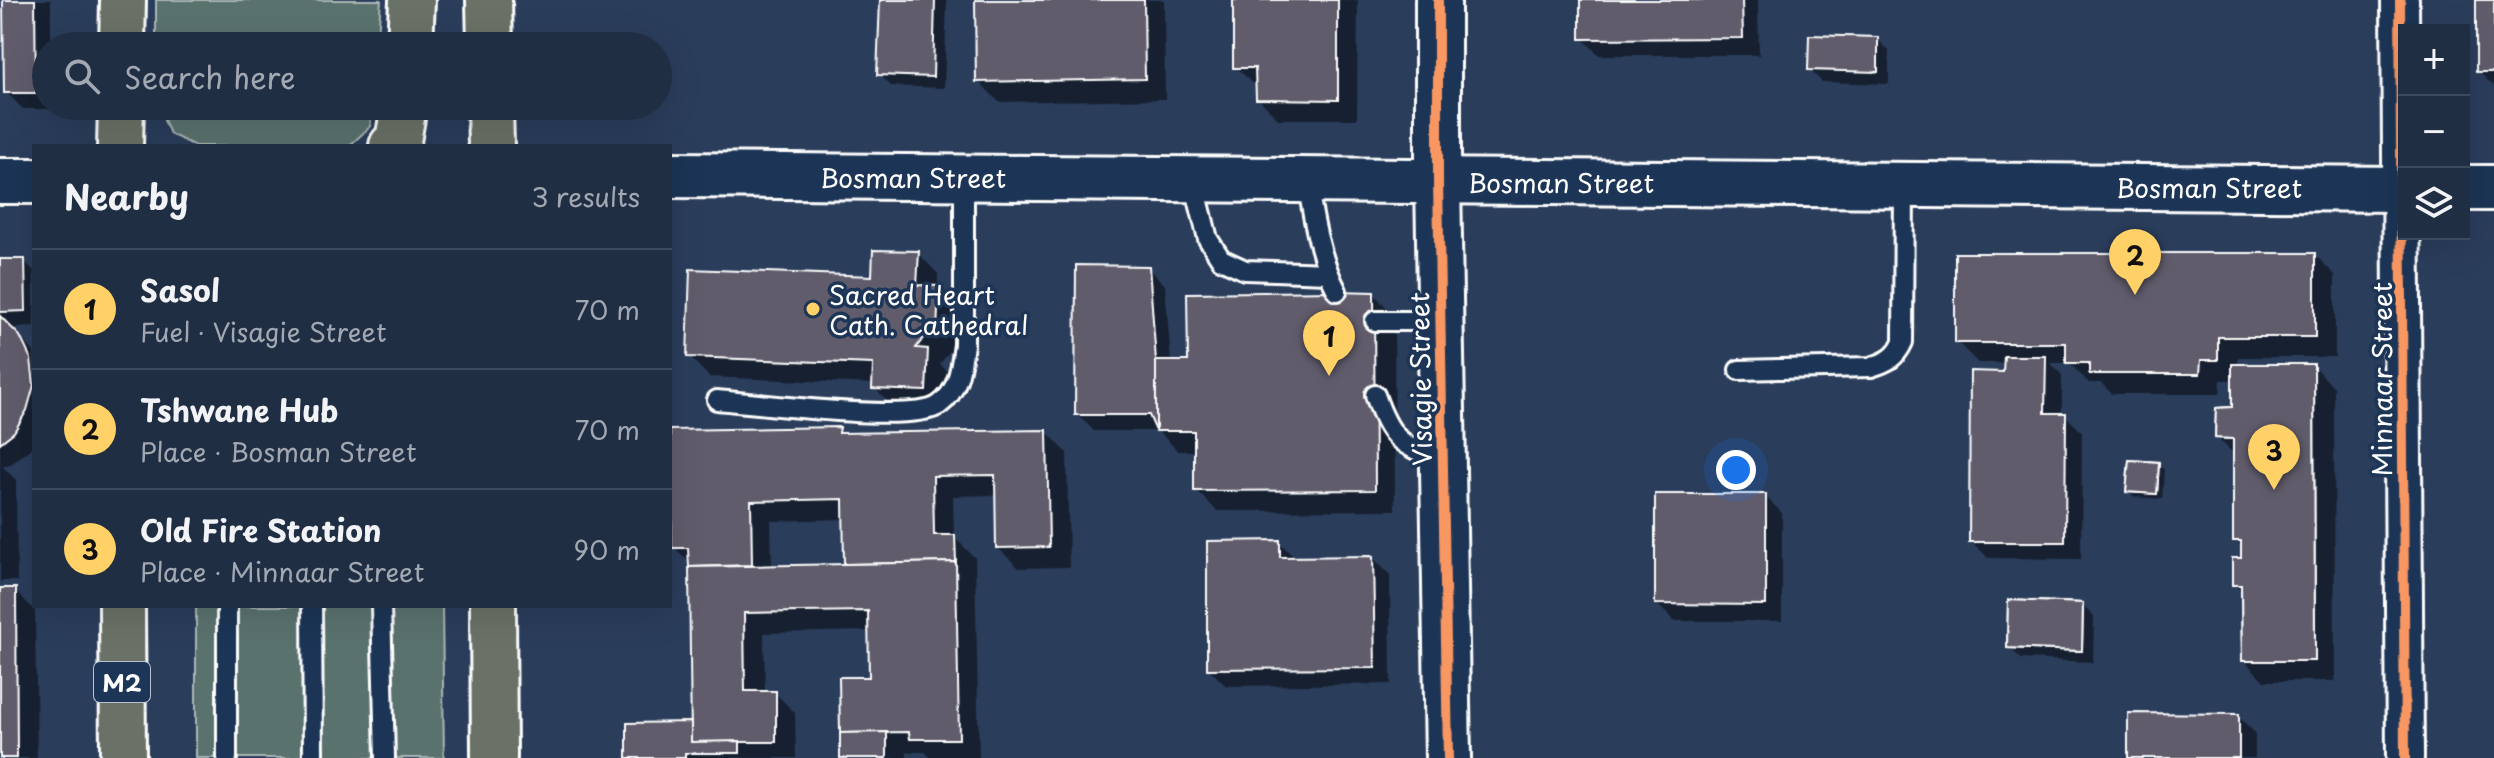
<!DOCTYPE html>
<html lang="en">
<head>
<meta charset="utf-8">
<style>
	:root { --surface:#202e44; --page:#28364b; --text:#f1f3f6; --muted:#a2a8b2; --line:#3d4a5d; --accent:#ffd166 }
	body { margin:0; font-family:"Playpen Sans",sans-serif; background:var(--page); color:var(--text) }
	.controls { position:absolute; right:24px; top:24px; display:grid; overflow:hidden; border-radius:0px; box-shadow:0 8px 32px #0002 }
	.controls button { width:72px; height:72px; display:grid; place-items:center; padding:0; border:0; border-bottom:2px solid var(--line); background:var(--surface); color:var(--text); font:40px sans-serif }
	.you { position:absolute; left:1736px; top:470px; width:28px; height:28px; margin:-20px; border:6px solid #fff; border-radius:50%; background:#1a73e8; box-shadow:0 0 0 12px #1a73e833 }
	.badge { display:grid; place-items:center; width:52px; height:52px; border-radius:50%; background:var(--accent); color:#111; font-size:26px; font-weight:700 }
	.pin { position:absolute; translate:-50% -66px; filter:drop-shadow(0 2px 4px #0008) }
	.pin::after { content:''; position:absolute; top:42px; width:28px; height:24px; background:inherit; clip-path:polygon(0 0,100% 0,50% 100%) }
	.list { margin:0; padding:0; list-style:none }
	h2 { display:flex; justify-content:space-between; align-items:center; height:104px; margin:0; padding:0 32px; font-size:34px }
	h2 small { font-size:26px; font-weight:400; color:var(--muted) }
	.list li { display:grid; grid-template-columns:52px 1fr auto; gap:24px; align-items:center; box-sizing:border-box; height:120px; padding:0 32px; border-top:2px solid var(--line) }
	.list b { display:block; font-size:30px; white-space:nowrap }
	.list p { margin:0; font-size:26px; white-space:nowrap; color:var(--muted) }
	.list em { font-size:26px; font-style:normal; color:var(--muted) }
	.icon { flex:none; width:44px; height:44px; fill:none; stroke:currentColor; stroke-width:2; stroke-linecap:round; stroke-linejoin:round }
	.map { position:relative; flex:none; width:2494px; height:758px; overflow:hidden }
	.search { position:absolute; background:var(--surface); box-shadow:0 8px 32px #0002; left:32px; top:32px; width:640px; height:88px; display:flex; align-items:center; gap:20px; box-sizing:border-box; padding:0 28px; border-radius:44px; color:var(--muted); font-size:30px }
	.panel { position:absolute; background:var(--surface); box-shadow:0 8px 32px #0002; left:32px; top:144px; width:640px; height:464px; border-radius:0px }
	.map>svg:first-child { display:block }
	.green { fill:#5a726e; stroke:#acb8b6; stroke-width:2 }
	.shadow { fill:#0007; fill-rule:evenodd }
	.building { fill:#605c6c; stroke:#fff; stroke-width:2 }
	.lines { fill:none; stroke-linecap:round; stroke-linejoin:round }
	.service-casing { stroke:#fff; stroke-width:24 }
	.minor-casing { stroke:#fff; stroke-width:42 }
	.tertiary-casing { stroke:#fff; stroke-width:50 }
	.secondary-casing { stroke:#fff; stroke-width:50 }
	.primary-casing { stroke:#fff; stroke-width:50 }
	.service { stroke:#1d3557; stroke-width:18 }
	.minor { stroke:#1d3557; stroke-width:36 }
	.tertiary { stroke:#1d3557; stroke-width:44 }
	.secondary { stroke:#1d3557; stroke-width:44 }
	.primary { stroke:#6a7166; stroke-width:44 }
	.cycleway-casing { stroke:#1d3557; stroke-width:15 }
	.cycleway { stroke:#f99763; stroke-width:10 }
	.poi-dot { fill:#ffd166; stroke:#1d3557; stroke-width:3 }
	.labels { text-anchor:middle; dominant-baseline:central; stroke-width:7; stroke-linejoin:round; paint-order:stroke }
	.shield { fill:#1d3557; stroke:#bbc2cd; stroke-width:2 }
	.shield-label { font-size:24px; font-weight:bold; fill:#fff }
	.street-label { font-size:26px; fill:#fff; stroke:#1d3557 }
	.poi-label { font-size:26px; fill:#fff; stroke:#1d3557; text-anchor:start }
</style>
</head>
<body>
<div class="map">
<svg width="2494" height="758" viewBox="0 0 2494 758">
	<rect width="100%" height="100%" fill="#2a3d5b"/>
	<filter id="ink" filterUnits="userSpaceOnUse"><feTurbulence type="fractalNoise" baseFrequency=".0125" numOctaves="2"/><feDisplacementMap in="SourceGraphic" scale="16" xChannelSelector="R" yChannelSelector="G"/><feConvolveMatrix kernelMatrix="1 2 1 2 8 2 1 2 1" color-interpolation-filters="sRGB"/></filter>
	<g filter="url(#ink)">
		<g class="green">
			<path d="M156,0H381L377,46H156Z"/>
			<path d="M158,106H372L370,127L349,146H195L170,134Z"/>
			<path d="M196,606H442L444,758H196Z"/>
		</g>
		<g class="shadow">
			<path d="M5,0H51V46H46V106H52V109H23L6,92Z"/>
			<path d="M882,0H947L944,88L891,86L879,74Z"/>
			<path d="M977,0H1164L1165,99L999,102L978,81Z"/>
			<path d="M1235,0H1358L1357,119H1278L1258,98V88L1235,67Z"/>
			<path d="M1582,0H1758L1759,55H1599L1582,38Z"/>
			<path d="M2478,0H2494V86L2478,71Z"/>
			<path d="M1877,39L1889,51V84L1822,82L1810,70Z"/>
			<path d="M918,253L938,274V288L959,309L957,352H949L940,364L948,372L946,411L895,409L874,388V384L709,377L689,356L874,278Z"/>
			<path d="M2315,255L2335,275V357H2238V366H2313L2334,387L2335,681H2264L2244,660L2243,593L2234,584L2243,560V548L2235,540V455L2217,438L2234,409V380H2221L2220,394H2112L2101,383H2089L2069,363H2050L2062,375V415H2065L2082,432L2081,559L1988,558L1971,541L2005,363H1978L1957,342Z"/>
			<path d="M0,261H24L34,271V327L11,328L34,352V443L30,449L11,464L3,467L16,480L17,581H0Z"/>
			<path d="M1148,268L1165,285L1171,363H1190L1374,294L1394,315L1395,510L1217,511L1196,490V451H1178L1158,431H1094L1077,414Z"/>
			<path d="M839,429L845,435L1047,432L1067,453L1069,567L1019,568L998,548L997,495L953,496L954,537L975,558L979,758H931L925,752H907V758H842L871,679L870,631L764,633L765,693H775L795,713L796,758H629L693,724L690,563L674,547ZM846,519V566L772,567L771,521Z"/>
			<path d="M2158,464L2164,470L2162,499L2134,497L2128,492Z"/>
			<path d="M1765,496L1782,513V621H1674L1657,604Z"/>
			<path d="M1279,542L1296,559L1373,558L1390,575L1391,684L1226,686L1209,669Z"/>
			<path d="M0,590H15L35,611L37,758H0Z"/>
			<path d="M2082,605L2094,617L2093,662L2021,659L2009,647Z"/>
			<path d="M2238,716L2255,733V758H2130Z"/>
		</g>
		<g class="building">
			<path d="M3,0H35L36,93H4Z"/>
			<path d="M880,0H935L933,77L877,75Z"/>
			<path d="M975,0H1144L1145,79L976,82Z"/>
			<path d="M1233,0H1338V100L1256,99L1255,68H1233Z"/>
			<path d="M1580,0H1742L1743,38L1580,39Z"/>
			<rect x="2476" y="0" width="18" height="72"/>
			<path d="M1809,35L1878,37V72L1808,70Z"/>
			<path d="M873,250L919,251L917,285L939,286L937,332H928L916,348L928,349L926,391L872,389L873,364L687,357L690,269L872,276Z"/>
			<path d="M1955,253H2315V337H2218V360H2201L2200,374H2089V363H2066V343H1955Z"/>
			<path d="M0,259H25L26,311L0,312Z"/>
			<path d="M1076,265L1149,266L1156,361V431L1149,415H1075Z"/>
			<path d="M1337,291L1374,292L1375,490L1194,491V431H1156V361H1188L1187,293Z"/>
			<path d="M0,316L20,336L31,359L34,385L27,410L14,432L0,443Z"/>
			<path d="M2004,356H2046L2045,413H2066L2065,542H1969L1970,371L2003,372Z"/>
			<path d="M2232,364H2314L2315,661H2242L2241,585H2232V558H2241V541H2233V439L2215,438L2216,408L2232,407Z"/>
			<path d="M2232,364H2314L2315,661H2242L2241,585H2232V558H2241V541H2233V439L2215,438L2216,408L2232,407Z"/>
			<path d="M840,427L839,433L1047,430L1049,547L996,548L995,475L933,476L934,535H955L956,562L844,564L843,499L751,501L752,565L689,567L688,548H672L670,430Z"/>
			<path d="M2129,460L2159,462L2157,494L2126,492Z"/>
			<path d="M2129,460L2159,462L2157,494L2126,492Z"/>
			<path d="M1655,494H1766V605L1655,604Z"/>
			<path d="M1280,540V557L1373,556L1375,668L1207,669V541Z"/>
			<path d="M956,562L959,739H910L909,732L840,733L839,677H869L868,611L744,613L745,691H776V742H691L689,567Z"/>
			<path d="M0,588H16L17,758H0Z"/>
			<path d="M2008,600L2083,603L2082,651L2007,648Z"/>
			<path d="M2008,600L2083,603L2082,651L2007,648Z"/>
			<path d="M2128,713L2239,714V758H2128Z"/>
			<path d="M691,722V742L740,741V753H685V758H627V723Z"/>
			<path d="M887,732V758H840V733Z"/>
		</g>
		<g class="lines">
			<defs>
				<g id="service">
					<path d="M1193,178L1208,239L1221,259L1245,270L1328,273"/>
					<path d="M1307,180C1313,218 1319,256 1337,291"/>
					<path d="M1375,321H1441"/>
					<path d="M1739,370L1871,367C1887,362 1896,358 1903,342L1904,185"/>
					<path d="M1375,395C1391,441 1399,443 1443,462"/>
					<path d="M717,400C756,403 913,424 939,405C959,391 961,366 964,344V178"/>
					<path d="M312,606L313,758"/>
					<path d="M381,606L385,758"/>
					<path d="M227,758V606"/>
				</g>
				<path id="minor" d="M2400,0L2405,758"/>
				<path id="tertiary" d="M1438,0V181L1448,758"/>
				<g id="secondary">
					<path d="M670,175L2404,189"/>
					<path d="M0,181H34"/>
					<path d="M2464,188H2494"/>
				</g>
				<g id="primary">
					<path d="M489,0L490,46"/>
					<path d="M122,46L123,0"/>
					<path d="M410,46L412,0"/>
					<path d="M490,106L491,146"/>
					<path d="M120,146L121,106"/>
					<path d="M392,146L398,141L404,106"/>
					<path d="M122,606L123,758"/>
					<path d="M493,606L494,758"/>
				</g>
			</defs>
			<use href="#service" class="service-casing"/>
			<use href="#minor" class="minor-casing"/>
			<use href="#tertiary" class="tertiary-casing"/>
			<use href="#secondary" class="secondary-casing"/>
			<use href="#primary" class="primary-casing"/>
			<use href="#service" class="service"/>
			<use href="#minor" class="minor"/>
			<use href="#tertiary" class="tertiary"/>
			<use href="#secondary" class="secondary"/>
			<use href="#primary" class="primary"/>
			<defs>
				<g id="cycleway">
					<path d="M1438,0V181L1448,758"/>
					<path d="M2400,0L2405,758"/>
				</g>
			</defs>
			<use href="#cycleway" class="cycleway-casing"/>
			<use href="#cycleway" class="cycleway"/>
		</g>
	</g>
	<circle class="poi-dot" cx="813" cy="309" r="8"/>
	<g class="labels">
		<rect class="shield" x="94" y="662" width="56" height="40" rx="6"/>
		<g class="shield-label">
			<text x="122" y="682">M2</text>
		</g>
		<g class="street-label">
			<text x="913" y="177">Bosman Street</text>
			<text x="1561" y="182">Bosman Street</text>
			<text x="2209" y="187">Bosman Street</text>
			<text transform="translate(1420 379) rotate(-91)">Visagie Street</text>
			<text transform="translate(2381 379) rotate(-90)">Minnaar Street</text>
		</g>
		<g class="poi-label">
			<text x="829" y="294">Sacred Heart<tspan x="829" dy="30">Cath. Cathedral</tspan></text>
		</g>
	</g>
</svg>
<div class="controls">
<button>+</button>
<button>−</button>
<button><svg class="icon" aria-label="layers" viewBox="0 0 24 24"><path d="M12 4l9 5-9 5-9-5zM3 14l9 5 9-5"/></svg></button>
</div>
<div class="you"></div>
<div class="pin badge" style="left:1329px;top:376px">1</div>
<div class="pin badge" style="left:2135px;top:295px">2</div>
<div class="pin badge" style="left:2274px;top:490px">3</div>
<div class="search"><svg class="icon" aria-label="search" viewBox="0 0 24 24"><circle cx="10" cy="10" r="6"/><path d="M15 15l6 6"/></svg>Search here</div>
<section class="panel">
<h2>Nearby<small>3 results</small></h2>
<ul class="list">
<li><span class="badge">1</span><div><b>Sasol</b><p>Fuel · Visagie Street</p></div><em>70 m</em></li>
<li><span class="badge">2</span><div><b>Tshwane Hub</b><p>Place · Bosman Street</p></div><em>70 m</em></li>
<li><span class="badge">3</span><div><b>Old Fire Station</b><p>Place · Minnaar Street</p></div><em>90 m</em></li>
</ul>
</section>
</div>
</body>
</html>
